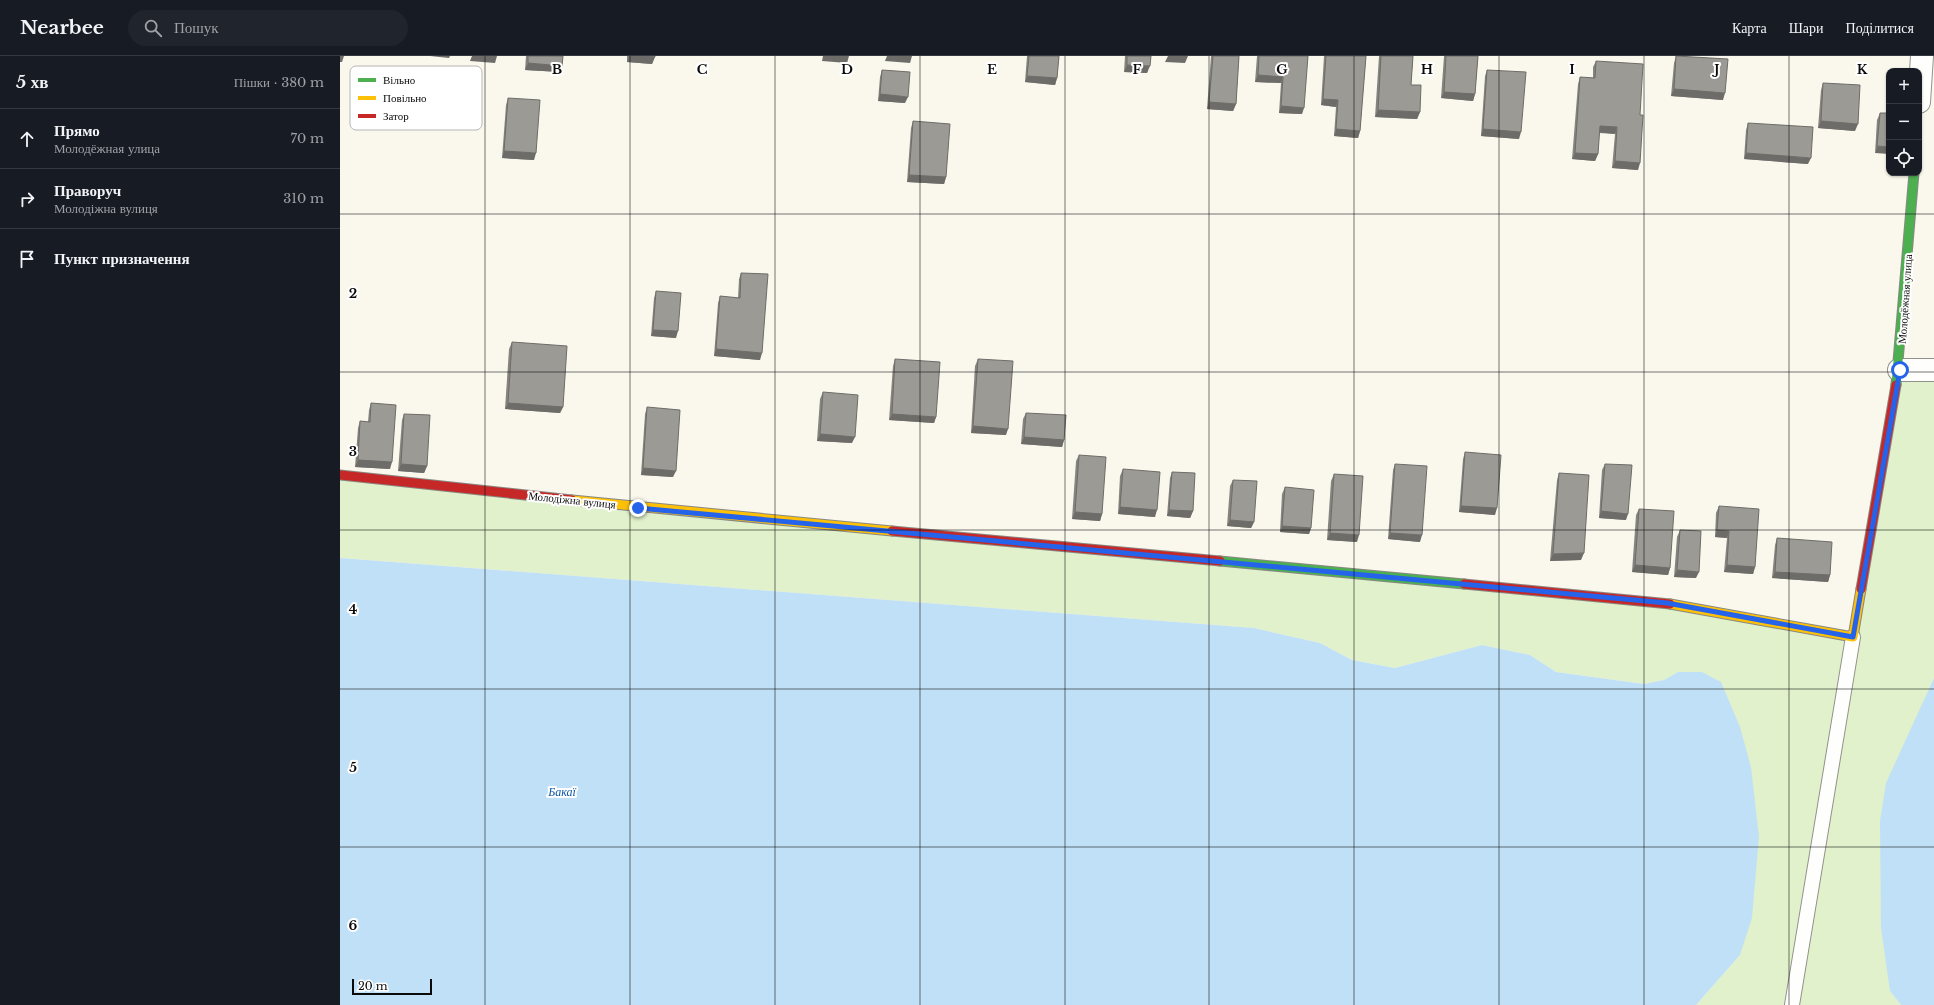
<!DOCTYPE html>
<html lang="uk">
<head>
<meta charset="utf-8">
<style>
	:root { --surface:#171b24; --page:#20242c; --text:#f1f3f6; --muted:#9ea1a6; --line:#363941 }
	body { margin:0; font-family:"Libre Baskerville",serif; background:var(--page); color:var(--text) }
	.controls { position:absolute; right:12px; top:12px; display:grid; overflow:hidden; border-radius:8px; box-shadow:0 1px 3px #0004 }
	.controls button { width:36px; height:36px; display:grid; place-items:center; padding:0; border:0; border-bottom:1px solid var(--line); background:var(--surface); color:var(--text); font:20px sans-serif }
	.scale { position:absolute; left:12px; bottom:10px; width:80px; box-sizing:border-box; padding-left:4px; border:2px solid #0a0a0a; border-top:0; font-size:11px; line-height:14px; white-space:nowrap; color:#0a0a0a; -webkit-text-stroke:3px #fff; paint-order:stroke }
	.stop { position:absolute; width:12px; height:12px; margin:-9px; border:3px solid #2563eb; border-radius:50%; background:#fff }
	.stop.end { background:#2563eb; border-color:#fff; box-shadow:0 1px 4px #0008 }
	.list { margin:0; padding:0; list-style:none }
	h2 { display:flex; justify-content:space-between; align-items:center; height:52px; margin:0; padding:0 16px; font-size:17px }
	h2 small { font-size:13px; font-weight:400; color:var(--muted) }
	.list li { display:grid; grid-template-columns:26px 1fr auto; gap:12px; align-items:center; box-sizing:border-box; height:60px; padding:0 16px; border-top:1px solid var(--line) }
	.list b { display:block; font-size:15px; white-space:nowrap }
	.list p { margin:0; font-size:13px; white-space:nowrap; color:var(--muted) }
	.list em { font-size:13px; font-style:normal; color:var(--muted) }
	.icon { flex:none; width:22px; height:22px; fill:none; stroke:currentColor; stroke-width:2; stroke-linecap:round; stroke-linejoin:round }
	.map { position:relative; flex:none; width:1594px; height:949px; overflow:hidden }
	header { display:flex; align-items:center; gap:24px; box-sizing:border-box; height:56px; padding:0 20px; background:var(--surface); border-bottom:1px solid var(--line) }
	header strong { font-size:19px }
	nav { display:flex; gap:22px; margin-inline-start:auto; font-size:14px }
	.search { width:280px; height:36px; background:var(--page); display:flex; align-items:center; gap:10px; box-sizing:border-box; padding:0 14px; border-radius:22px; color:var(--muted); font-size:15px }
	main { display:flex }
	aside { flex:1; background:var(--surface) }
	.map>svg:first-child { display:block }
	.green { fill:#e0f1cb }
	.water { fill:#c0e0f7 }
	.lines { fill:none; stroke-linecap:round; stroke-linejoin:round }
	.lane-casing { stroke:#92918c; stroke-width:16 }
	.street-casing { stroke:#92918c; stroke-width:24 }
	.fast-casing { stroke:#898883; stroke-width:11 }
	.slow-casing { stroke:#898883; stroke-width:11 }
	.jam-casing { stroke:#898883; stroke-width:11 }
	.lane { stroke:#fefefc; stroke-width:14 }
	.street { stroke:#fefefc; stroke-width:22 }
	.fast { stroke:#4caf50; stroke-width:9 }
	.slow { stroke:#ffc107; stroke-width:9 }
	.jam { stroke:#c62828; stroke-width:9 }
	.wall { fill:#86847f }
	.shaded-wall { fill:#6d6c68 }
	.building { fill:#9c9a94; stroke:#6d6c68 }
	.route { stroke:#2563eb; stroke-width:5 }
	.grid { fill:none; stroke:#0a0a0a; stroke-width:1; stroke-opacity:0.55 }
	.labels { text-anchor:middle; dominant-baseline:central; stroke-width:4; stroke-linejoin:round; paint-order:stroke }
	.street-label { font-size:11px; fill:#0a0a0a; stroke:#fff }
	.water-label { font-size:12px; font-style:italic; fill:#0b57a5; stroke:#fff }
	.key { fill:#fff; stroke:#b6b6b6; stroke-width:1 }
	.key-label { font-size:11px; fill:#0a0a0a }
	.grid-label { font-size:13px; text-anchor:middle; font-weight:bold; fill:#0a0a0a; stroke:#fff; stroke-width:4; stroke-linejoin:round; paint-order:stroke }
</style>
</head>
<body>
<header>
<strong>Nearbee</strong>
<div class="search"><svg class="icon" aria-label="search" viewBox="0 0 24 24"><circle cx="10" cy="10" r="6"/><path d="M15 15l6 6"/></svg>Пошук</div>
<nav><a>Карта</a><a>Шари</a><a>Поділитися</a></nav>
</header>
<main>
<aside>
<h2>5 хв<small>Пішки · 380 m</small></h2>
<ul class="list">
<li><svg class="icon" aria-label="ahead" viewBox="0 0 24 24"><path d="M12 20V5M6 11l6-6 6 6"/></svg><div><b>Прямо</b><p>Молодёжная улица</p></div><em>70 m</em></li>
<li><svg class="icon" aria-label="right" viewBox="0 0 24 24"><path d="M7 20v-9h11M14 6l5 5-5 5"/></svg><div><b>Праворуч</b><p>Молодіжна вулиця</p></div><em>310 m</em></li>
<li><svg class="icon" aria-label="arrive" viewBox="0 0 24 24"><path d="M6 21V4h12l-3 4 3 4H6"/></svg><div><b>Пункт призначення</b></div></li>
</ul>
</aside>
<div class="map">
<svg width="1594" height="949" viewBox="0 0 1594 949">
	<rect width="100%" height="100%" fill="#faf8ed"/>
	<path class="green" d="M1559,314H1594V622L1583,647L1550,935L1561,949H1356L1400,899L1338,616L1324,624L1304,628L1216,616L1190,599L1142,589L1055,612L1012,604L980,587L914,572L0,502V419L1327,547L1512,581Z"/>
	<g class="water">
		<path d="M0,502L914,572L980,587L1012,604L1055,612L1142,589L1190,599L1216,616L1304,628L1324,624L1338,616H1362L1381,626L1400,671L1411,711L1419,781L1412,862L1400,899L1356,949H0Z"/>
		<path d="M1594,622V949H1561L1550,935L1541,872L1540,765L1546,727Z"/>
	</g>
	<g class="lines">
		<defs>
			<path id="lane" d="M1452,949L1513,581"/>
			<g id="street">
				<path d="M1579,46L1582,0"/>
				<path d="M1559,314H1594"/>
			</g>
			<g id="fast">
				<path d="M1556,329L1574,117"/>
				<path d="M880,505L1124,528"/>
			</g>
			<g id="slow">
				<path d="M232,444L552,475"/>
				<path d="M1330,548L1513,581L1521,533"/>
			</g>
			<g id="jam">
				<path d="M0,419L232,444"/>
				<path d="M552,475L880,505"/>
				<path d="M1124,528L1330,548"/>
				<path d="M1521,533L1556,329"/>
			</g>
		</defs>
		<use href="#lane" class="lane-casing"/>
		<use href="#street" class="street-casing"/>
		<use href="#fast" class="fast-casing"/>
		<use href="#slow" class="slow-casing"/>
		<use href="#jam" class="jam-casing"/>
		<use href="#lane" class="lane"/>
		<use href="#street" class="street"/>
		<use href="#fast" class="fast"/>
		<use href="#slow" class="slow"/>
		<use href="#jam" class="jam"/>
	</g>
	<g class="wall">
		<path d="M186,0H223L222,10L220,16L185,14Z"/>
		<path d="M287,0H315L312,8L287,6Z"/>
		<path d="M687,0H719L717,22L715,29L685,26Z"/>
		<path d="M785,0H811L807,17L784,16Z"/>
		<path d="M871,0H899L896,48L893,55L867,53Z"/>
		<path d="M917,0H968L962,58L939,57L941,27L915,26Z"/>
		<path d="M984,0H1026L1020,75L1018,82L994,80L996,51L981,49Z"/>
		<path d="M1039,0H1073L1071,29L1080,56L1077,63L1035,61Z"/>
		<path d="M1104,0H1138L1135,38L1133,45L1101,42Z"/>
		<path d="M1336,0L1383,44L1331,40L1334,7Z"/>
		<path d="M1256,5L1300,59L1298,114L1272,112L1275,78L1259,77L1258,98L1255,105L1232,103L1238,28L1240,21L1253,22V11Z"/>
		<path d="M542,14L565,47L538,45L540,21Z"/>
		<path d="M1147,14L1179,83L1141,80L1145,20Z"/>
		<path d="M1483,27L1515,75L1478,72L1481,34Z"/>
		<path d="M168,42L194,104L162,102L166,49Z"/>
		<path d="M1540,57H1549L1535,97L1537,64Z"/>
		<path d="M573,65L606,121L604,128L567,126L571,72Z"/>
		<path d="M1408,67L1468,108L1404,103L1406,74Z"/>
		<path d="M401,217L420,304L374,300L378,247L380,240L398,242L399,223Z"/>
		<path d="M316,235L336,282L311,280L314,242Z"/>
		<path d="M172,286L223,351L220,357L165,353L169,293Z"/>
		<path d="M555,303L596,361L594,367L549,364L553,310Z"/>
		<path d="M638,303L666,379L631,377L635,310Z"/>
		<path d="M483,336L512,387L477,385L480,343Z"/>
		<path d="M31,347L50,413L15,411L18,372L20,365L28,366L29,354Z"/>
		<path d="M307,351L333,421L301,419L305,358Z"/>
		<path d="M686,357L724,384L722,391L681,388L683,363Z"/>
		<path d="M64,358L87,410L84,417L58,415L62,364Z"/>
		<path d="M1125,396L1155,459L1119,456L1123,403Z"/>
		<path d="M739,399L762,458L760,465L732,463L736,405Z"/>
		<path d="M1055,408L1080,486L1048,483L1053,414Z"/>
		<path d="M1265,408L1286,464L1259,462L1262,414Z"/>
		<path d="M783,413L815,461L778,458L780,420Z"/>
		<path d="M832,416L853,455L850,462L827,460L830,422Z"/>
		<path d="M1219,417L1241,504L1210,505L1217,424Z"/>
		<path d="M994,418L1017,486L987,484L991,425Z"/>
		<path d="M893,424L914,466L911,472L887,470L890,430Z"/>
		<path d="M945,431L971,472L969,478L940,476L942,438Z"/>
		<path d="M1379,450L1415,511L1413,518L1384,516L1387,482L1375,481L1376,457Z"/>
		<path d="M1299,453L1330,512L1328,519L1292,516L1296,459Z"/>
		<path d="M1340,474L1356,522L1334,521L1337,481Z"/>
		<path d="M1437,482L1490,519L1488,526L1432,522L1435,489Z"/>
	</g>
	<g class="shaded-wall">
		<path d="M0,0H4L2,6H0Z"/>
		<path d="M90,0H110L109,2Z"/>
		<path d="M132,0H157L155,7L130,5Z"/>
		<path d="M289,0H298L315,1L312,8L287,6Z"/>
		<path d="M483,0H509L507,7L482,5Z"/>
		<path d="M547,0H572L570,7L545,5Z"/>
		<path d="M828,0H848L845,7L825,6Z"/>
		<path d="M188,7L222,10L220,16L185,14Z"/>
		<path d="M787,9L810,10L807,17L784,16Z"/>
		<path d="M918,19L943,21L941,27L915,26Z"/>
		<path d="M687,20L717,22L715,29L685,26Z"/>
		<path d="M1334,33L1385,37L1383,44L1331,40Z"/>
		<path d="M1104,36L1135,38L1133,45L1101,42Z"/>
		<path d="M540,38L568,41L565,47L538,45Z"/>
		<path d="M983,43L998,44L996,51L981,49Z"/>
		<path d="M869,46L896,48L893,55L867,53Z"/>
		<path d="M941,50L964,52L962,58L939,57Z"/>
		<path d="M1038,54L1080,56L1077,63L1035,61Z"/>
		<path d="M1481,65L1518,68L1515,75L1478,72Z"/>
		<path d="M1260,70L1277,71L1275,78L1257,76Z"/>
		<path d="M996,73L1020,75L1018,82L994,80Z"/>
		<path d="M1143,73L1181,76L1179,83L1141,80Z"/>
		<path d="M1537,90L1549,91V98L1535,97Z"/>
		<path d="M164,95L196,97L194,104L162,102Z"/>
		<path d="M1235,97L1258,98L1255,105L1232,103Z"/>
		<path d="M1406,97L1471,102L1468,108L1404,103Z"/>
		<path d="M1275,105L1300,107L1298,114L1272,112Z"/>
		<path d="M569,119L606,121L604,128L567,126Z"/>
		<path d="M313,274L338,275L336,282L311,280Z"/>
		<path d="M376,293L422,297L420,304L374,300Z"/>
		<path d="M168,347L223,351L220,357L165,353Z"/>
		<path d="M552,358L596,361L594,367L549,364Z"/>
		<path d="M633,370L668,373L666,379L631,377Z"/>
		<path d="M480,378L515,381L512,387L477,385Z"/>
		<path d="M684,381L724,384L722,391L681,388Z"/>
		<path d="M18,404L52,406L50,413L15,411Z"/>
		<path d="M61,408L87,410L84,417L58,415Z"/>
		<path d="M303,412L336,415L333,421L301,419Z"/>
		<path d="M1121,450L1157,452L1155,459L1119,456Z"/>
		<path d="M780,451L817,454L815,461L778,458Z"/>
		<path d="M829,454L853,455L850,462L827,460Z"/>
		<path d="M1261,455L1288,458L1286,464L1259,462Z"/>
		<path d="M735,456L762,458L760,465L732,463Z"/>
		<path d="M890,464L914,466L911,472L887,470Z"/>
		<path d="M942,470L971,472L969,478L940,476Z"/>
		<path d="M1377,474L1389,475L1387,482L1375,481Z"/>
		<path d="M990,477L1019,479L1017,486L987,484Z"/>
		<path d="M1050,477L1082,479L1080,486L1048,483Z"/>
		<path d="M1244,497L1241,504L1210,505L1213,498Z"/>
		<path d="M1295,509L1330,512L1328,519L1292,516Z"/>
		<path d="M1387,509L1415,511L1413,518L1384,516Z"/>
		<path d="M1337,514L1359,516L1356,522L1334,521Z"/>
		<path d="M1435,516L1490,519L1488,526L1432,522Z"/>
	</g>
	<g class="building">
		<path d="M188,0H223L222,10L188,7Z"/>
		<path d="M298,0H315V1Z"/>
		<path d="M689,0H719L717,22L687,20Z"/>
		<path d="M787,0H811L810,10L787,9Z"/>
		<path d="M873,0H899L896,48L869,46Z"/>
		<path d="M919,0H968L964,52L941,50L943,21L918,19Z"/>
		<path d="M986,0H1026L1020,75L996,73L998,44L983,43Z"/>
		<path d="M1041,0H1073L1071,29H1081L1080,56L1038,54Z"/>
		<path d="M1106,0H1138L1135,38L1104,36Z"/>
		<path d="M1336,0L1388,3L1385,37L1334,33Z"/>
		<path d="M1256,5L1303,8L1300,59H1303L1300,107L1275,105L1277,71L1260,70L1258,98L1235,97L1240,21L1255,22Z"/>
		<path d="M542,14L570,16L568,41L540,38Z"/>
		<path d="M1147,14L1186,16L1181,76L1143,73Z"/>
		<path d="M1483,27L1520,29L1518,68L1481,65Z"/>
		<path d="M168,42L200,44L196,97L164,95Z"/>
		<path d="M1540,57H1549V91L1537,90Z"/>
		<path d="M573,65L610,68L606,121L569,119Z"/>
		<path d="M1408,67L1473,71L1471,102L1406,97Z"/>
		<path d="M401,217L428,218L422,297L376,293L380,240L400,242Z"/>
		<path d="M316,235L341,237L338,275L313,274Z"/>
		<path d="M172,286L227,290L223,351L168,347Z"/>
		<path d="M555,303L600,306L596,361L552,358Z"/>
		<path d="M638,303L673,305L668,373L633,370Z"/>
		<path d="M483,336L518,339L515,381L480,378Z"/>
		<path d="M31,347L56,349L52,406L18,404L20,365L30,366Z"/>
		<path d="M307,351L340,354L336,415L303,412Z"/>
		<path d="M686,357L726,359L724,384L684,381Z"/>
		<path d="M64,358L90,359L87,410L61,408Z"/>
		<path d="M1125,396L1161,399L1157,452L1121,450Z"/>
		<path d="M739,399L766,401L762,458L735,456Z"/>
		<path d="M1055,408L1087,410L1082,479L1050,477Z"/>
		<path d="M1265,408L1292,409L1288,458L1261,455Z"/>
		<path d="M783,413L820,416L817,454L780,451Z"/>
		<path d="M832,416L855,417L853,455L829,454Z"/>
		<path d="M1219,417L1249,419L1244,497L1213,498Z"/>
		<path d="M994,418L1023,420L1019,479L990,477Z"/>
		<path d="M893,424L917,425L914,466L890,464Z"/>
		<path d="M945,431L974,434L971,472L942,470Z"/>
		<path d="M1379,450L1419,453L1415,511L1387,509L1389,475L1377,474Z"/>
		<path d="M1299,453L1334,455L1330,512L1295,509Z"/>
		<path d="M1340,474L1361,475L1359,516L1337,514Z"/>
		<path d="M1437,482L1492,486L1490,519L1435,516Z"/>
	</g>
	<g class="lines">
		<path class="route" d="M298,452L1327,547L1513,581L1560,314"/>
	</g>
	<path class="grid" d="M145,0V949M290,0V949M435,0V949M580,0V949M725,0V949M869,0V949M1014,0V949M1159,0V949M1304,0V949M1449,0V949M0,158H1594M0,316H1594M0,474H1594M0,633H1594M0,791H1594"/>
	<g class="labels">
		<g class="street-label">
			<text transform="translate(1565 243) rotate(-86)">Молодёжная улица</text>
			<text transform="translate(232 444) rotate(6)">Молодіжна вулиця</text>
		</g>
		<g class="water-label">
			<text x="222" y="735">Бакаї</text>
		</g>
	</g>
	<rect x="10" y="10" width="132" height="64" rx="6" class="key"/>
	<rect x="18" y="22" width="18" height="4" fill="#4caf50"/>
	<rect x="18" y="40" width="18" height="4" fill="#ffc107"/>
	<rect x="18" y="58" width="18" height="4" fill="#c62828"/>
	<g class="key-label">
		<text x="43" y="28">Вільно</text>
		<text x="43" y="46">Повільно</text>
		<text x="43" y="64">Затор</text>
	</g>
	<g class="grid-label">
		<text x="217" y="18">B</text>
		<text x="362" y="18">C</text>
		<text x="507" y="18">D</text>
		<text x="652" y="18">E</text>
		<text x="797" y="18">F</text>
		<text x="942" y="18">G</text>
		<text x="1087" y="18">H</text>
		<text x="1232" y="18">I</text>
		<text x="1377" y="18">J</text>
		<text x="1522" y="18">K</text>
		<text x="13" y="242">2</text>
		<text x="13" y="400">3</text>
		<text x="13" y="558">4</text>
		<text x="13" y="716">5</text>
		<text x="13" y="874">6</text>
	</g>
</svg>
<div class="controls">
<button>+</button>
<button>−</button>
<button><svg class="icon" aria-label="locate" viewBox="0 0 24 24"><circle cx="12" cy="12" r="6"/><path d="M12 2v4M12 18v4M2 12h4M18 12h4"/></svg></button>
</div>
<div class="scale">20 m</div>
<div class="stop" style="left:1560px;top:314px"></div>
<div class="stop end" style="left:298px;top:452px"></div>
</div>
</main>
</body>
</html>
